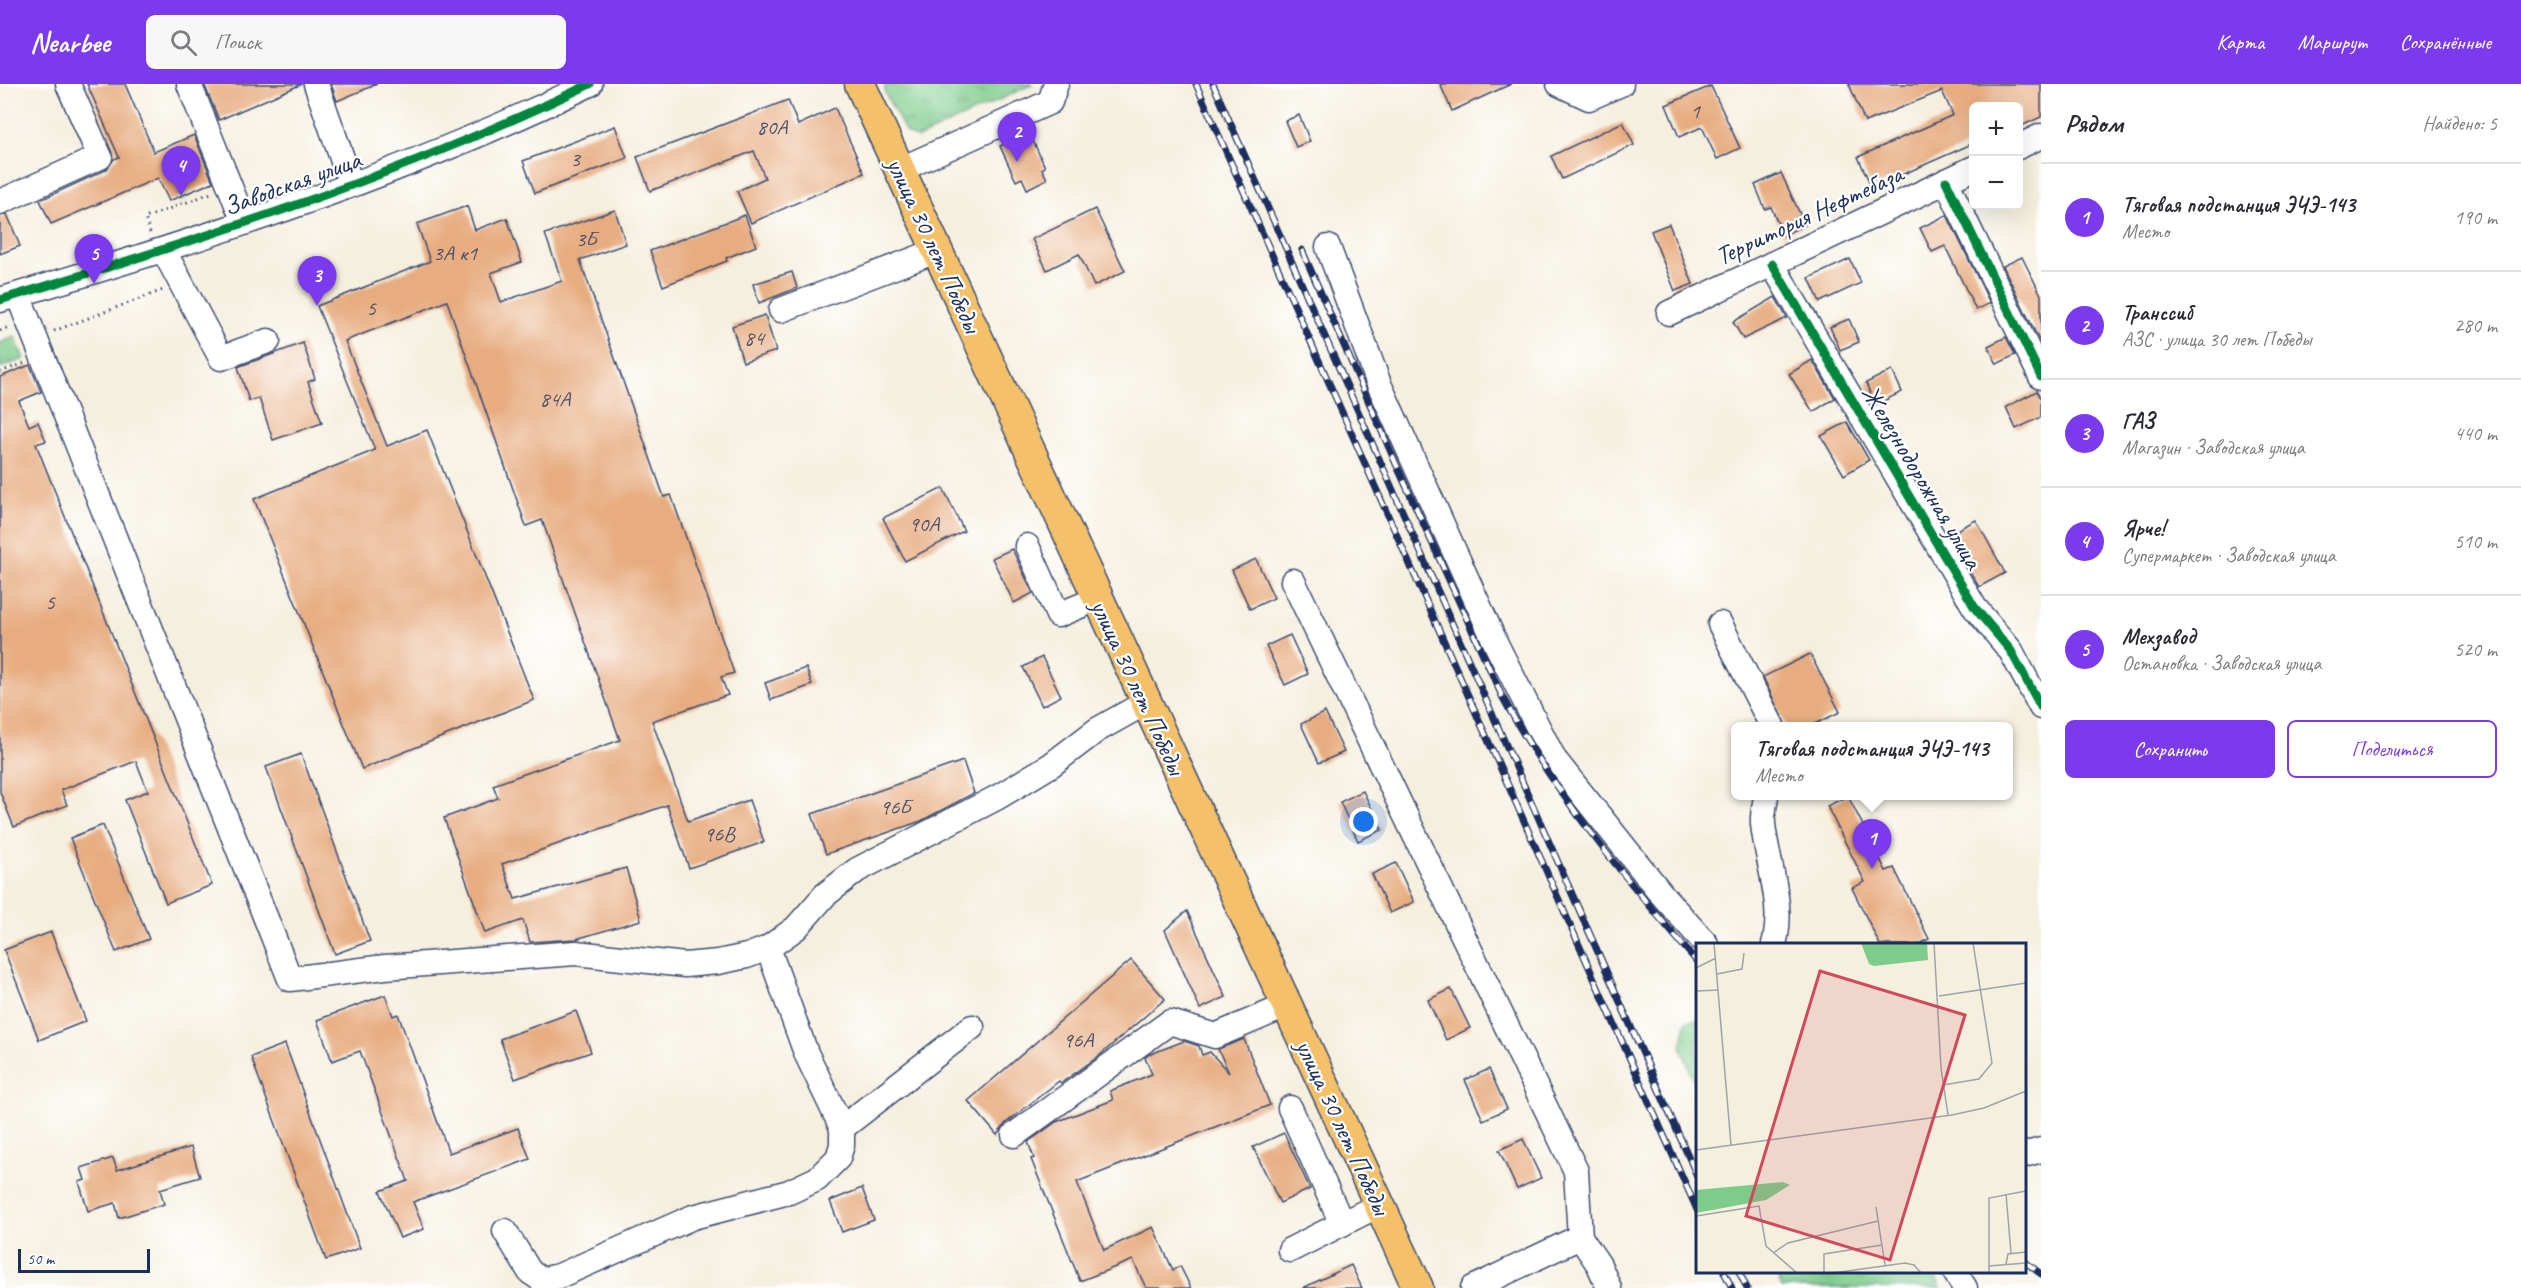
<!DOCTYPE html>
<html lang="ru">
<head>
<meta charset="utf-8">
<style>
	:root { --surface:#fff; --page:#f7f7f7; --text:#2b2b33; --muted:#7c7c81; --line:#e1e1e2; --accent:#7c3aed }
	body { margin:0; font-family:Caveat,sans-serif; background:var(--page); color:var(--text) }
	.controls { position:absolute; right:18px; top:18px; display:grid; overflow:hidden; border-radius:9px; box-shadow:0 6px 24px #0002 }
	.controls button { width:54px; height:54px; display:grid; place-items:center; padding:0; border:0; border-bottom:2px solid var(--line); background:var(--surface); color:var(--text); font:30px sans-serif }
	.scale { position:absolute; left:18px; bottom:15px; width:132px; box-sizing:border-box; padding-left:6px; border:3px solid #1b2f5e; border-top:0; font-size:16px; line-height:21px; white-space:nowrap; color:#1b2f5e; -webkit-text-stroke:4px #fff; paint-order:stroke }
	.you { position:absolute; left:1364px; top:738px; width:21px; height:21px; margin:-15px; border:4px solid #fff; border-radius:50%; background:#1a73e8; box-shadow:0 0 0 9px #1a73e833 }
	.badge { display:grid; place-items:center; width:39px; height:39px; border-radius:50%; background:var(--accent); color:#fff; font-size:20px; font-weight:700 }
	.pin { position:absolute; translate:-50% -50px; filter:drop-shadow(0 2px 3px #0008) }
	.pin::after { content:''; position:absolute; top:32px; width:21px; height:18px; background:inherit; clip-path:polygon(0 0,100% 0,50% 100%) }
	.popup { position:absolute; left:1731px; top:638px; width:282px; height:78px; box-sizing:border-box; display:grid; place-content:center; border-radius:9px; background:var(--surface); filter:drop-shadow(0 2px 4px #0005); font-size:20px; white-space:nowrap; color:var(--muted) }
	.popup b { font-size:22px; color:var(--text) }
	.popup::after { content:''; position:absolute; left:50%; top:100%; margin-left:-12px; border:12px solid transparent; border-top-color:var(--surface) }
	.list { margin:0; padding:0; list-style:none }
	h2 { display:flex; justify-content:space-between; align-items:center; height:78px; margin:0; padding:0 24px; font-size:26px }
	h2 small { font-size:20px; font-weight:400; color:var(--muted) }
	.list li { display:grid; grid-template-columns:39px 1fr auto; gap:18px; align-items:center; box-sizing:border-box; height:108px; padding:0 24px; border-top:2px solid var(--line) }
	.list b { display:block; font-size:22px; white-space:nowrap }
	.list p { margin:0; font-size:20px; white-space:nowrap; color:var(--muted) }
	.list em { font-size:20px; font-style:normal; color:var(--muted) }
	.actions { display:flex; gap:12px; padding:18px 24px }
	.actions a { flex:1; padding:14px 0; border:2px solid var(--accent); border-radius:9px; text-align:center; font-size:21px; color:var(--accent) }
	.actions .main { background:var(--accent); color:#fff }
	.icon { flex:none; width:33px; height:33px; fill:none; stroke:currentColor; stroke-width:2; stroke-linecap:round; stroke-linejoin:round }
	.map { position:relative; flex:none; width:2041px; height:1204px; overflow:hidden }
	header { display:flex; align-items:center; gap:36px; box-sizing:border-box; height:84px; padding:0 30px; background:var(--accent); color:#fff }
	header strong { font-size:28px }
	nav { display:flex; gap:33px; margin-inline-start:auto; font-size:21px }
	.search { width:420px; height:54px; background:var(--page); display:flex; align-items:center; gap:15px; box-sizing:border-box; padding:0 21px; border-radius:9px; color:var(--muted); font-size:22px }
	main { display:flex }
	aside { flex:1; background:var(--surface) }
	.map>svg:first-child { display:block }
	.grass { fill:url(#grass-tufts); stroke:#4c7e74; stroke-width:1.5 }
	.building { fill:#e7ac7f }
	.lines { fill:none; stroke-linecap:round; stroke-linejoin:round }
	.minor-casing { stroke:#3c4c71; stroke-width:27 }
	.major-casing { stroke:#3c4c71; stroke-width:33 }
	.path { stroke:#3c4c71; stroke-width:3; stroke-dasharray:1.5 4.5; stroke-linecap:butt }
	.minor { stroke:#fff; stroke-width:24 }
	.major { stroke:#f4c16a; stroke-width:30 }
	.rail-casing { stroke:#1b2f5e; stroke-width:7 }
	.rail { stroke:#fff; stroke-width:4.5; stroke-dasharray:14; stroke-linecap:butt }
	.cycleway-casing { stroke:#fff; stroke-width:13 }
	.cycleway { stroke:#00873e; stroke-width:9 }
	.labels { text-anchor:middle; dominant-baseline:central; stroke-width:4.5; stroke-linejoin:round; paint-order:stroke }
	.number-label { font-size:22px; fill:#4e4e66 }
	.street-label { font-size:26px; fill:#1b2f5e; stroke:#fff }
	.inset-road { fill:none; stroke:#9ea2ab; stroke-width:1.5 }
	.view { fill:#d1495b; fill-opacity:0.15; stroke:#d1495b; stroke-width:3 }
	.inset-edge { fill:none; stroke:#1b2f5e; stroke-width:3 }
</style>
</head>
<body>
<header>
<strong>Nearbee</strong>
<div class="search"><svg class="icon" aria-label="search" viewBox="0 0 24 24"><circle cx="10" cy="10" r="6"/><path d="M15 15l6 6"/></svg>Поиск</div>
<nav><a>Карта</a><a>Маршрут</a><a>Сохранённые</a></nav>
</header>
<main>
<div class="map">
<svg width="2041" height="1204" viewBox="0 0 2041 1204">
	<defs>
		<pattern id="grass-tufts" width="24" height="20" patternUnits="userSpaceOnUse" patternTransform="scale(1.5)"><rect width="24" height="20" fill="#7ecc8b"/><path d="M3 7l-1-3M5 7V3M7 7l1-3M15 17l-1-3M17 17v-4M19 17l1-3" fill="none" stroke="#66a675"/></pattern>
	</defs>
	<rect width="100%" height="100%" fill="#fff"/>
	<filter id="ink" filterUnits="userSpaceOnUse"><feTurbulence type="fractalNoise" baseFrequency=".0167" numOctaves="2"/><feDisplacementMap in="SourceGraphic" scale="12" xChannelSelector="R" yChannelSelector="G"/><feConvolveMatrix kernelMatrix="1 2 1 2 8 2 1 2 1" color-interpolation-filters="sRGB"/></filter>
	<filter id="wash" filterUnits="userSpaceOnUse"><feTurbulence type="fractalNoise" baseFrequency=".008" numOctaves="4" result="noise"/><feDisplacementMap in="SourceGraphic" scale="24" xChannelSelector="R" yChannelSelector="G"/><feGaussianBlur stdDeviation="1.35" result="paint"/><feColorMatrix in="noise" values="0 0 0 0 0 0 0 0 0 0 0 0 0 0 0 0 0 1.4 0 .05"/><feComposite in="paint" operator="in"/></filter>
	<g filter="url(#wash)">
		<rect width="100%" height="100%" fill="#f5efde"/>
		<g class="grass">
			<path d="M885,0H1033L918,54L906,49L885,9Z"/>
			<path d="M15,253L24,275L0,284V259Z"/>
			<path d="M1697,935H1698L1697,1005L1681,963L1686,938Z"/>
			<path d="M1776,1188H1933L1941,1204H1782Z"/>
		</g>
		<g id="blocks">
			<g class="building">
				<path d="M87,0H125L154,68L194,51L213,98L169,117L158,94L51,140L40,116L106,86L114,75L119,73Z"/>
				<path d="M204,0H302L219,36Z"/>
				<path d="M331,0H377L337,17Z"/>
				<path d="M1440,0H1511L1452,27Z"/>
				<path d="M1849,0H2041V33L2019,43V22H1974V59L1872,104L1858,73L1953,31L1942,7L1865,38Z"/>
				<path d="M1711,2L1740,64L1717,75L1702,43L1679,53L1666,21Z"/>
				<path d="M788,16L798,41L835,24L864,89L751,139L737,107L765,94L754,67L650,107L637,73Z"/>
				<path d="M1299,31L1310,57L1296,63L1285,37Z"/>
				<path d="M1623,38L1634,61L1562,95L1551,72Z"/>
				<path d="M615,42L627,74L535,109L523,77Z"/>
				<path d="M1029,48L1045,83L1042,85L1047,95L1027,105L1022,94L1016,97L1000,62Z"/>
				<path d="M1781,89L1805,141L1783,151L1771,123L1765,125L1755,101Z"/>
				<path d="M467,122L475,146L507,134L522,178L491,189L501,218L562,197L545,150L615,126L626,160L580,176L664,413L671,411L734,589L721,593L728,611L652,637L688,737L749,716L764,758L689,784L667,721L502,780L515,815L626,784L641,836L576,855L530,858L523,836L485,849L444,734L498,714L493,701L620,656L542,436L526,442L447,217L345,257L387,362L427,346L534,616L362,685L254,415L375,366L317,222L430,177L417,140Z"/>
				<path d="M1095,125L1125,187L1094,202L1079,170L1047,186L1032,155Z"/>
				<path d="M7,130L20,162L0,170V132Z"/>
				<path d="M745,131L756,162L726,174L727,177L663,202L650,167Z"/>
				<path d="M1947,131L1990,219L1976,226L1945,162L1932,168L1920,144Z"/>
				<path d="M1669,140L1693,200L1675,207L1651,147Z"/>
				<path d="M2022,173L2041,211V260L2003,182Z"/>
				<path d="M1850,175L1861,199L1820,218L1809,194Z"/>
				<path d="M792,188L797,204L759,219L753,200Z"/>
				<path d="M1775,213L1787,234L1743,255L1733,238Z"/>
				<path d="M765,231L776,267L743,278L732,242Z"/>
				<path d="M1849,235L1859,258L1840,266L1830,243Z"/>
				<path d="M2006,253L2015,271L1997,280L1988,262Z"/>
				<path d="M303,259L315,295L308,298L322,339L273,356L259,314L249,317L238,283Z"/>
				<path d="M1812,276L1835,314L1813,328L1789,290Z"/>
				<path d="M30,281L41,308L19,317L29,342L38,338L46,357L36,360L212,801L166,819L125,716L148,707L136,677L61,706L67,721L14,743L0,708V293Z"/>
				<path d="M1892,286L1902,308L1875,321L1866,299Z"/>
				<path d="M2037,307L2041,315V333L2016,345L2006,323Z"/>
				<path d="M1847,338L1869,376L1844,391L1821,352Z"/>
				<path d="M943,404L964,447L905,477L883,434Z"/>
				<path d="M1976,436L2005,489L1979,503L1949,450Z"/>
				<path d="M1012,465L1033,509L1014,519L992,474Z"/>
				<path d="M1256,475L1274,514L1250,525L1232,486Z"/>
				<path d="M1290,551L1308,590L1285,601L1266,562Z"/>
				<path d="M1810,570L1840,628L1811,642H1786L1763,593Z"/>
				<path d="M1042,573L1061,612L1042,622L1023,583Z"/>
				<path d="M806,584L812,601L771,616L765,599Z"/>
				<path d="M1325,628L1344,668L1319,679L1301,640Z"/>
				<path d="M301,670L370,857L335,870L266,683Z"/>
				<path d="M963,677L974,709L921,737L826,770L812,730Z"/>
				<path d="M1363,707L1382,746L1358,757L1340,718Z"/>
				<path d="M1848,712L1886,787L1894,784L1929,855L1918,861H1880L1852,804L1865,798L1827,722Z"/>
				<path d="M103,741L149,855L116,868L70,754Z"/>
				<path d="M1396,779L1414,818L1390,829L1372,790Z"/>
				<path d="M1187,827L1226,913L1200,925L1165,846Z"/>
				<path d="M51,848L86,937L39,956L4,866Z"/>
				<path d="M1131,876L1165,915L1099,972L1061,999L1059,997L1006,1039L997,1051L968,1017Z"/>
				<path d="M1451,905L1470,944L1446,956L1428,916Z"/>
				<path d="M385,911L393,932L398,930L449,1069L518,1044L530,1075L413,1118L424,1145L400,1154L380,1107L408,1097L360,967L332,977L317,936Z"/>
				<path d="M576,927L591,968L515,995L500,955Z"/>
				<path d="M1244,955L1270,1021L1077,1098L1104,1166L1153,1143L1173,1186L1180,1182L1191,1204H1146L1133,1176L1080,1197L1031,1075L1034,1074L1028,1058L1056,1038L1113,1016L1110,1007L1152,990L1145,974L1148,971L1184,957L1199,962L1202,971L1210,968L1229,989L1218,965Z"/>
				<path d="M285,960L360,1164L326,1176L251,973Z"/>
				<path d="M1489,985L1507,1025L1483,1036L1465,996Z"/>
				<path d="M1284,1049L1310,1105L1280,1119L1253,1063Z"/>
				<path d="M1523,1055L1541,1094L1517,1105L1499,1066Z"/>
				<path d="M191,1063L200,1093L160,1105L164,1120L119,1134L115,1119L88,1127L79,1098L85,1096L81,1084L113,1074L117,1086Z"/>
				<path d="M862,1104L874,1136L842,1148L830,1117Z"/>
				<path d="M1351,1181L1362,1204H1303Z"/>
			</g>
		</g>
	</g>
	<g filter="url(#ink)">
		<use href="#blocks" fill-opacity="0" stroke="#3c4c71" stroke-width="1.5"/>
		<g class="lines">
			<defs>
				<g id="minor">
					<path d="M189,0L244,138"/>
					<path d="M316,0L351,100"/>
					<path d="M1559,0L1589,14L1621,0"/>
					<path d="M2018,63L2041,52"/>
					<path d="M899,86L1050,18L1056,0"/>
					<path d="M1946,97L2041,293"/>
					<path d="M0,118L100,73L68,0"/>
					<path d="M1328,163L1379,300L1497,562L1554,675L1664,813L1706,860"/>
					<path d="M164,167L221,274L268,257"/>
					<path d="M1772,180L1975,524L2011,567L2041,623"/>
					<path d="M18,211L290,895L385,883L576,869L685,881L718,878L747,872L768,864L796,844L825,811L857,786L998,713L1051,681L1097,646L1145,619"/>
					<path d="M0,216C200,156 401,92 590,0"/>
					<path d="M781,226L936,167"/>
					<path d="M1669,229L1974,84"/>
					<path d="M1027,462L1058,531L1097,515"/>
					<path d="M1293,497L1576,1087L1580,1153L1473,1204"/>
					<path d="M1720,540L1772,642"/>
					<path d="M1766,712C1765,721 1762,731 1763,740C1767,779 1785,822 1774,860"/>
					<path d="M1290,1024L1342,1140"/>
					<path d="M842,1044L972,943"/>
					<path d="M1014,1051L1170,938L1215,952L1286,922"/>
					<path d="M2024,1071L2041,1066"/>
					<path d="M505,1147L530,1188L542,1196L559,1192L693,1133L789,1108L817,1095L838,1074L842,1061V1044L806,969L768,864"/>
					<path d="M1580,1153L1599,1181L1609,1204"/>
					<path d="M1290,1166L1379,1121"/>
					<path d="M1955,1188L1965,1204"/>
				</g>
				<path id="major" d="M860,0L1418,1204"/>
			</defs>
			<use href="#minor" class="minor-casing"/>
			<use href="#major" class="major-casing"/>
			<g class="path">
				<path d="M150,149L145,134L211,109"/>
				<path d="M0,247L9,243"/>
				<path d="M54,247L163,206"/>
				<path d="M0,288L25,279"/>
			</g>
			<use href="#minor" class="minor"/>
			<use href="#major" class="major"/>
			<defs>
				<g id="rail">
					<path d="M1196,0L1698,1128"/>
					<path d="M1213,0L1698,1094"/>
					<path d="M1302,166L1397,382L1502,612C1554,710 1626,795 1698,879"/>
					<path d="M2024,1177L2041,1190"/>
					<path d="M1724,1188L1732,1204"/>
					<path d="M1739,1188L1747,1204"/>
				</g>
			</defs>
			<use href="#rail" class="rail-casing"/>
			<use href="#rail" class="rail"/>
			<defs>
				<g id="cycleway">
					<path d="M1946,97L2041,293"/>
					<path d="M1772,180L1975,524L2011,567L2041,623"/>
					<path d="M0,216C200,156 401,92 590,0"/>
				</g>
			</defs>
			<use href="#cycleway" class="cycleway-casing"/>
			<use href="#cycleway" class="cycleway"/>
		</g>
	</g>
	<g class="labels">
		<g class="number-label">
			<text x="1695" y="27">1</text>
			<text x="772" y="43">80А</text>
			<text x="575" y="75">3</text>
			<text x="586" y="155">3Б</text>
			<text x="455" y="169">3А к1</text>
			<text x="371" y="224">5</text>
			<text x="754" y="254">84</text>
			<text x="555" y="315">84А</text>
			<text x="924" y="440">90А</text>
			<text x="50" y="518">5</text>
			<text x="895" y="723">96Б</text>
			<text x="719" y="750">96В</text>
			<text x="1078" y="956">96А</text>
		</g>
		<g class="street-label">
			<text transform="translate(292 99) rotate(-20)">Заводская улица</text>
			<text transform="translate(1809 131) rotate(-25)">Территория Нефтебаза</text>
			<text transform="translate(934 161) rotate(65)">улица 30 лет Победы</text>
			<text transform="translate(1922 393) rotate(59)">Железнодорожная улица</text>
			<text transform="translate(1138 603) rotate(65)">улица 30 лет Победы</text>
			<text transform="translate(1343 1043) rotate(65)">улица 30 лет Победы</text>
		</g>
	</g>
	<g transform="translate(1696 859)">
		<rect width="330" height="330" fill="#f5efde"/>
		<path d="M87,239L94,242L70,257L0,270V247Z" fill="#7ecc8b"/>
		<path d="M165,0H231L232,17L178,23L173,21Z" fill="#7ecc8b"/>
		<path class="inset-road" d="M18,0L35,202M238,0L245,125L252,172M0,25L20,15M21,31L46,26L48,10M0,48L23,47M243,53L330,40M247,142L283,136L296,120L277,0M0,207L256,172L288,165L330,148M310,251L315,310M180,264L189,322M0,273L63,263L70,303L101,330M77,310L92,300L182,278M310,321L312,311L330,309M293,323L330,320M128,330V311L186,302M137,330L209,320L218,322L225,330M293,330V255L330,248"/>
		<path class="view" d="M124,28L269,72L194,317L50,273Z"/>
		<rect width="330" height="330" class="inset-edge"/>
	</g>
</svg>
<div class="controls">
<button>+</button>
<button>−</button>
</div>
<div class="scale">50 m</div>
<div class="you"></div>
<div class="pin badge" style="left:1872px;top:785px">1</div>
<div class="popup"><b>Тяговая подстанция ЭЧЭ-143</b>Место</div>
<div class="pin badge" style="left:1017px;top:78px">2</div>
<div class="pin badge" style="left:317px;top:222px">3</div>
<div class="pin badge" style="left:181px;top:112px">4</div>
<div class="pin badge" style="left:94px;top:200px">5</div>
</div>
<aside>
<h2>Рядом<small>Найдено: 5</small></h2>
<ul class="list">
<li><span class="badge">1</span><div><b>Тяговая подстанция ЭЧЭ-143</b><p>Место</p></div><em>190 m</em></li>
<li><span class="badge">2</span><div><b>Транссиб</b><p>АЗС · улица 30 лет Победы</p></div><em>280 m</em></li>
<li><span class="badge">3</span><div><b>ГАЗ</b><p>Магазин · Заводская улица</p></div><em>440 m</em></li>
<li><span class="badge">4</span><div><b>Ярче!</b><p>Супермаркет · Заводская улица</p></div><em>510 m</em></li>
<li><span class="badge">5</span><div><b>Мехзавод</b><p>Остановка · Заводская улица</p></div><em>520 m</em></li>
</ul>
<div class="actions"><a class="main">Сохранить</a><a>Поделиться</a></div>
</aside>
</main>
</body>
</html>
